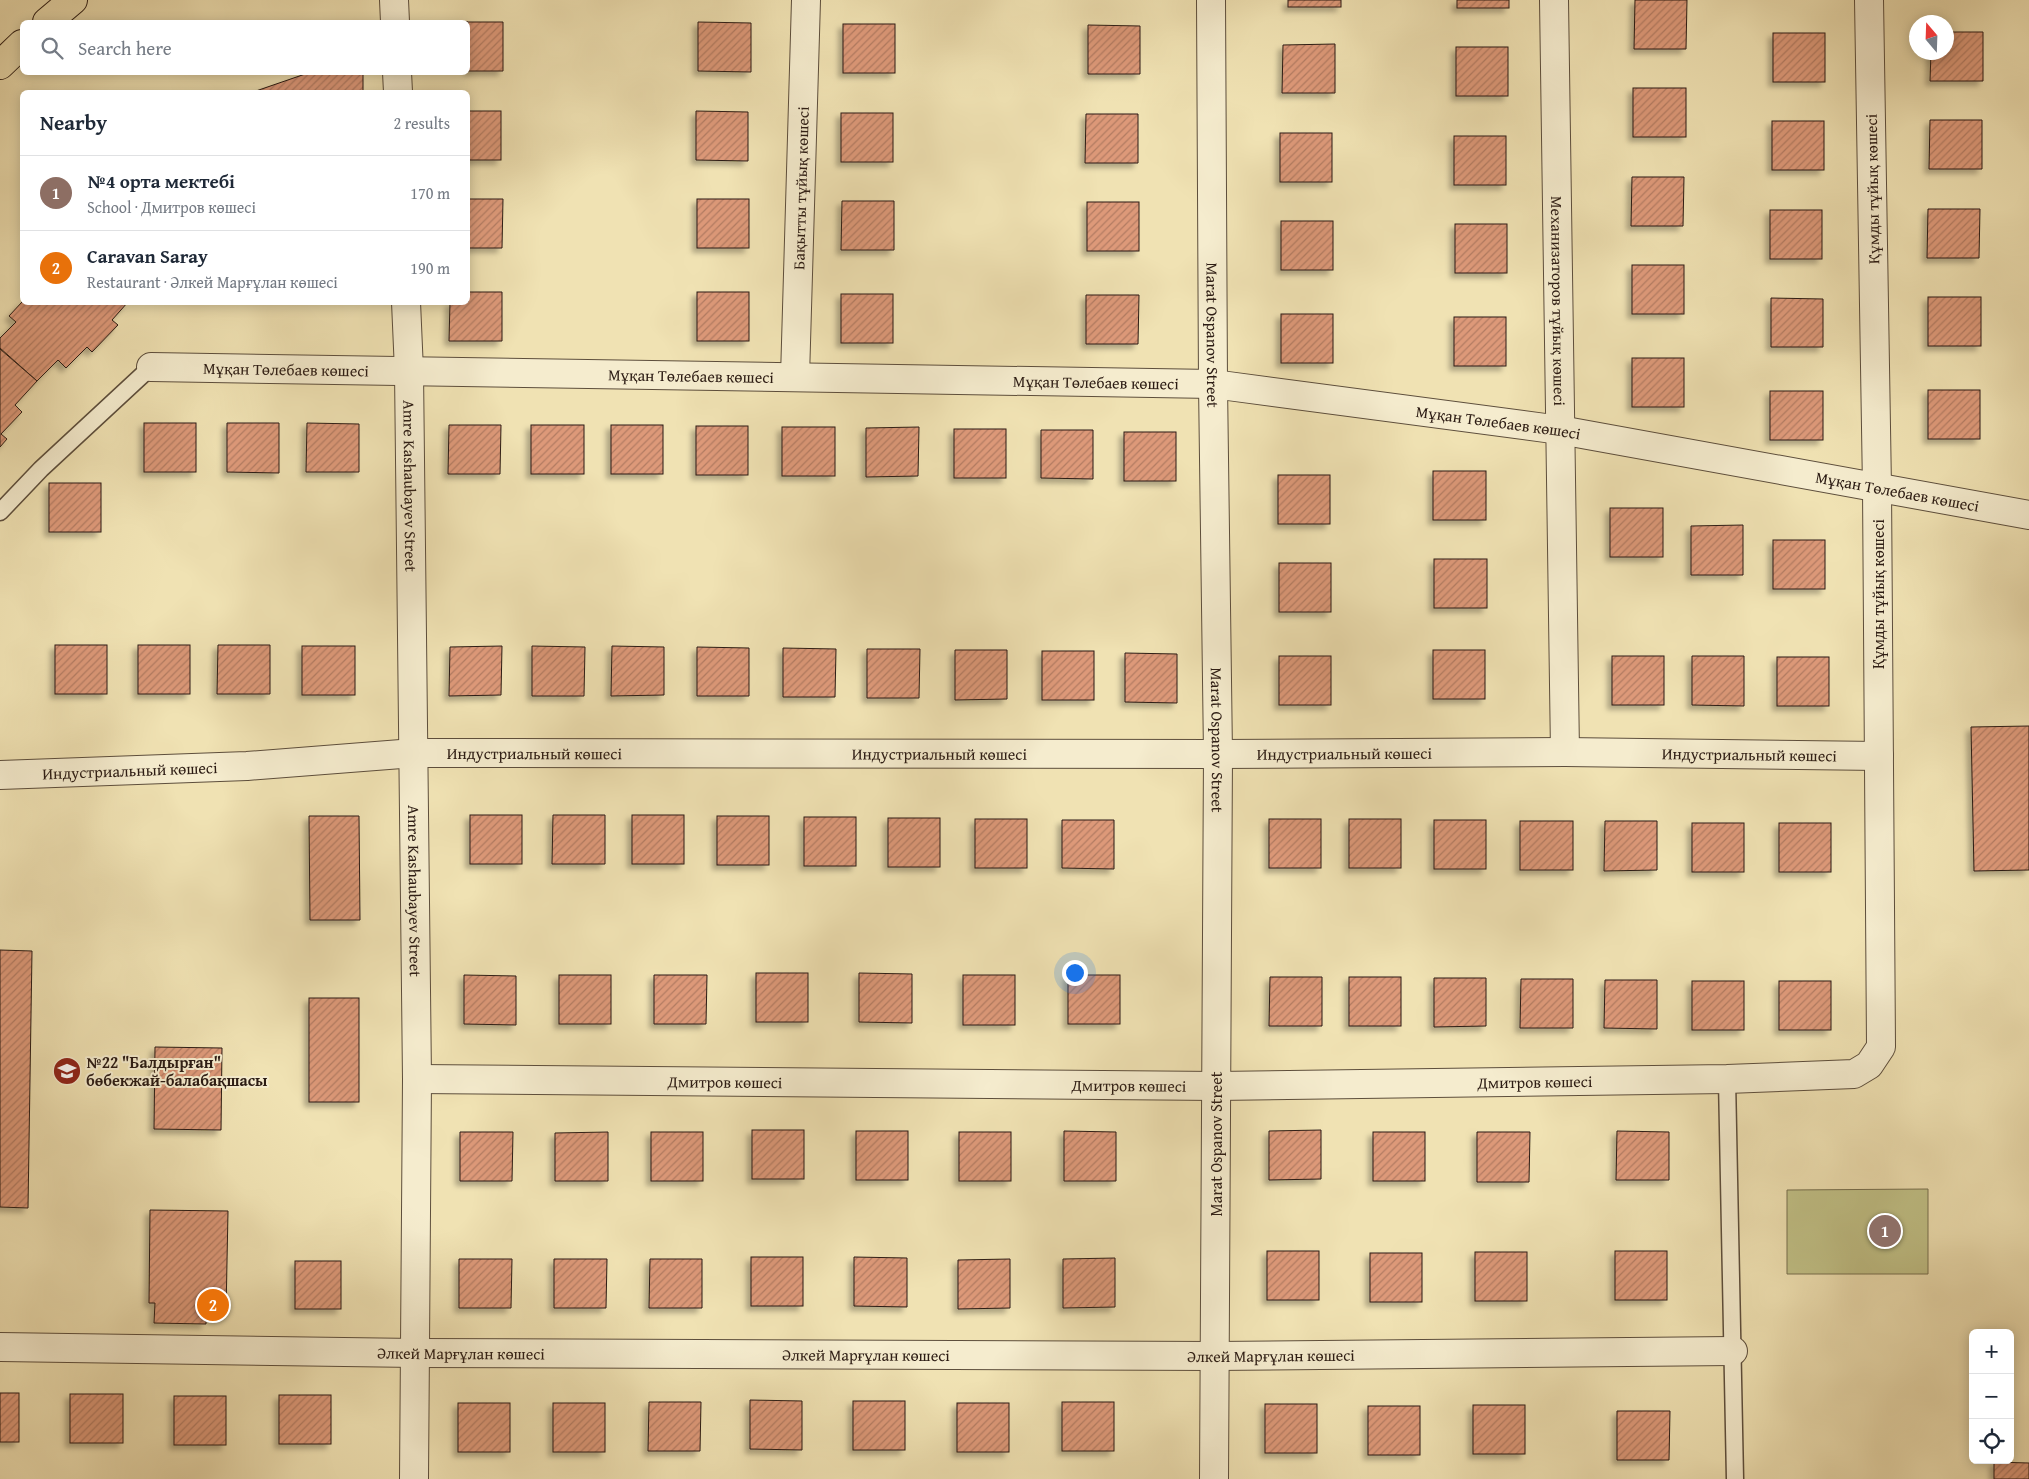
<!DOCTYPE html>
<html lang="en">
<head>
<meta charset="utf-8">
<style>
	:root { --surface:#fff; --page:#f2f2f3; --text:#1f2937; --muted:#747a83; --line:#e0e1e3; --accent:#8f2418 }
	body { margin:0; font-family:"Gentium Book Plus",serif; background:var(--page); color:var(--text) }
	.controls { position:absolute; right:15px; bottom:15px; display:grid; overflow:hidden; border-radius:8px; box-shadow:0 2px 12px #0003 }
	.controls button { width:45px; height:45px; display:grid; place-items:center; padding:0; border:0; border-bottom:1px solid var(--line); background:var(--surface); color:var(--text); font:25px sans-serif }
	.compass { position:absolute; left:1909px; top:15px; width:45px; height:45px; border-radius:50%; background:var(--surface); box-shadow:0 2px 12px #0003; rotate:341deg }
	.you { position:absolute; left:1074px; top:972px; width:18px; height:18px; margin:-12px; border:4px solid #fff; border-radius:50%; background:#1a73e8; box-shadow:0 0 0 8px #1a73e833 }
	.badge { display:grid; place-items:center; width:32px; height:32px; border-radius:50%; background:var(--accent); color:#fff; font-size:16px; font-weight:700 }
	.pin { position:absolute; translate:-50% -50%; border:2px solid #fff; box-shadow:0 1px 5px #0006 }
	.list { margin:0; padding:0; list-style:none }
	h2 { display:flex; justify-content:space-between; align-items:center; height:65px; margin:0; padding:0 20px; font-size:21px }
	h2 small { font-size:16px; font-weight:400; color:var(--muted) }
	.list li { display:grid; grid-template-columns:32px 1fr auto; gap:15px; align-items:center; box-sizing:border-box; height:75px; padding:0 20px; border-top:1px solid var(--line) }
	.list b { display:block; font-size:19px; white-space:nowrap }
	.list p { margin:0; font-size:16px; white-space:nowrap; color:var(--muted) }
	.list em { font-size:16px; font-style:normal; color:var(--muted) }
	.icon { flex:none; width:28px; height:28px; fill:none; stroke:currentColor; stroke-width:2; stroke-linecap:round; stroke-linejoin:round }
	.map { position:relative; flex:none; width:2029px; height:1479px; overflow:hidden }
	.search { position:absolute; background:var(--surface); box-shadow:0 2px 12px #0003; left:20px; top:20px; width:450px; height:55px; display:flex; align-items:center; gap:12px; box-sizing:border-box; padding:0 18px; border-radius:8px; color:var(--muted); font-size:19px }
	.panel { position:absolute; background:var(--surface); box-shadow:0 2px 12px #0003; left:20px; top:90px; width:450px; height:215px; border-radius:8px }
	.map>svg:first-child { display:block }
	.pitch { fill:#c1c187; stroke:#766e4e }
	.building { fill:url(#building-hatch); stroke:#2c1c14; filter:url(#shadow) }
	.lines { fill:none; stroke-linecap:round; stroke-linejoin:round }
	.service-casing { stroke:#5d4e3c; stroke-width:19 }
	.minor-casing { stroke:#5d4e3c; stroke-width:30 }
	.primary-casing { stroke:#2c1c14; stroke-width:30 }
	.service { stroke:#f5ecce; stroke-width:16 }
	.minor { stroke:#f5ecce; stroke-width:28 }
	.primary { stroke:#f0e2b3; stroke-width:28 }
	.labels { text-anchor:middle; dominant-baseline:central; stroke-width:4; stroke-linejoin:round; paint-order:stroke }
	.street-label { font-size:16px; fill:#2c1c14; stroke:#f5ecce }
	.poi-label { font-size:16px; font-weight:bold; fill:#2c1c14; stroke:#f5ecce; text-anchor:start }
</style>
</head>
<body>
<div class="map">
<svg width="2029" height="1479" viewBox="0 0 2029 1479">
	<defs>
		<pattern id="building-hatch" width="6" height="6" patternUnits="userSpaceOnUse" patternTransform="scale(1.25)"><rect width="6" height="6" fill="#dd9979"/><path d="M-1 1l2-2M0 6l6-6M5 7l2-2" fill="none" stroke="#b37c62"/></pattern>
		<filter id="shadow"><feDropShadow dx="-4.5" dy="4.5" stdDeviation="2.5" flood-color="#0004"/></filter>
	</defs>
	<rect width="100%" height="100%" fill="#f0e2b3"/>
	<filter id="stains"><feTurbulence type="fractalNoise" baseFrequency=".004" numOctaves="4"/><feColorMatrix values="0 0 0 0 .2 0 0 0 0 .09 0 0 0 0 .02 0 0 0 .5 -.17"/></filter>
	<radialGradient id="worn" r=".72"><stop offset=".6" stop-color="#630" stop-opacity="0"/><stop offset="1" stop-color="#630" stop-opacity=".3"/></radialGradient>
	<path class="pitch" d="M1928,1189V1274H1787V1190Z"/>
	<g class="building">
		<rect x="1288" y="0" width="53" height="7"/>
		<rect x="1457" y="0" width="52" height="8"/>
		<path d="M1635,0H1687L1686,49H1634Z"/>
		<path d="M451,22H503V71H468V22Z"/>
		<path d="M698,22L751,23V72L698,71Z"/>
		<rect x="843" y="24" width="52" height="49"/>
		<path d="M1088,25L1140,26V74H1088Z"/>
		<path d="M1946,32H1983V81H1930L1931,52H1946Z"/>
		<rect x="1773" y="33" width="52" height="49"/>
		<path d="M1335,44V93H1282L1283,45Z"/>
		<rect x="1456" y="47" width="52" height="49"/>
		<path d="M311,72H363V92H253Z"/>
		<rect x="1633" y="88" width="53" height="49"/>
		<rect x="468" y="111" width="33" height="49"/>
		<path d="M696,111L748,112V161L696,160Z"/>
		<rect x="841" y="113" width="52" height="49"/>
		<path d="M1086,114H1138V163H1085Z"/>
		<path d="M1930,120H1982V169H1929Z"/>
		<rect x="1772" y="121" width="52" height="49"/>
		<rect x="1280" y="133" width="52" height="49"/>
		<rect x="1454" y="136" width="52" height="49"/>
		<path d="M1632,177H1684L1683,226H1631Z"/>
		<path d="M468,199H503L502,248H468Z"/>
		<rect x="697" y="199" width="52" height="49"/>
		<path d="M842,201H894V250H841Z"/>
		<rect x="1087" y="202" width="52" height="49"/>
		<path d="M1928,209H1980L1979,258H1927Z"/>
		<rect x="1770" y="210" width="52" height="49"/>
		<rect x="1281" y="221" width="52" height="49"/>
		<rect x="1455" y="224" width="52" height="49"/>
		<rect x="1632" y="265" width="52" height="49"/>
		<path d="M468,292H502V341H449L450,302H468Z"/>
		<rect x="697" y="292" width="52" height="49"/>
		<rect x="841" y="294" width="52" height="49"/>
		<path d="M1086,295H1139L1138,344H1086Z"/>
		<rect x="1928" y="297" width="53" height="49"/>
		<path d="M1771,298L1823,299V347H1771Z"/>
		<path d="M22,302H128L112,320L118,325L92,352L87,347L66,368L58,360L37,381L0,348V338L16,322L9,316Z"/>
		<rect x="1281" y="314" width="52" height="49"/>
		<rect x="1454" y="317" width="52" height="49"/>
		<path d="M0,349L37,381L15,405L22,412L1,434L7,439L0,447Z"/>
		<rect x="1632" y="358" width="52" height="49"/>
		<rect x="1928" y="390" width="52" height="49"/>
		<rect x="1770" y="391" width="53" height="49"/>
		<rect x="144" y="423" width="52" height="49"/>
		<path d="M227,423H279V473L227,472Z"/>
		<path d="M307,423L359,424V472H306Z"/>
		<path d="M449,425H501L500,474H448Z"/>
		<rect x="531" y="425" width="53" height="49"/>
		<rect x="611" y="425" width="52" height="49"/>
		<rect x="696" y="426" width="52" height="49"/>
		<rect x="782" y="427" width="53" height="49"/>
		<path d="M919,427L918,476L866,477V428Z"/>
		<rect x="954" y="429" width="52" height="49"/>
		<path d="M1041,430H1093V479L1041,478Z"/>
		<rect x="1124" y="432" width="52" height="49"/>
		<rect x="1433" y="471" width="53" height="49"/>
		<rect x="1278" y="475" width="52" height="49"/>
		<rect x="49" y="483" width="52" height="49"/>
		<rect x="1610" y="508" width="53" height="49"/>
		<path d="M1743,525V575H1691V526Z"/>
		<rect x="1773" y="540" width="52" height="49"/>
		<rect x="1434" y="559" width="53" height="49"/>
		<rect x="1279" y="563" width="52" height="49"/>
		<rect x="55" y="645" width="52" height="49"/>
		<rect x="138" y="645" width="52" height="49"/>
		<path d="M218,645H270V694H217Z"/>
		<rect x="302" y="646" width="53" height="49"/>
		<path d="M502,646L501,695L449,696L450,647Z"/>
		<path d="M532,646L585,647L584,696H532Z"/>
		<path d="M612,646L664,647V695L611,696Z"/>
		<path d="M697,647L749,648V696H697Z"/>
		<path d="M783,648L836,649L835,697H783Z"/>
		<path d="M867,649H920L919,698H867Z"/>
		<path d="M955,650H1007V699L955,700Z"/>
		<rect x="1433" y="650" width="52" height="49"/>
		<rect x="1042" y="651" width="52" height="49"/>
		<path d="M1125,653L1177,654V703L1125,702Z"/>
		<rect x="1279" y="656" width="52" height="49"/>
		<rect x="1612" y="656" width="52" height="49"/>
		<path d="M1692,656H1744V706L1692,705Z"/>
		<rect x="1777" y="657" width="52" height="49"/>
		<path d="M2029,726V870L1974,871L1971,727Z"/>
		<rect x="470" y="815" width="52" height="49"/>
		<path d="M553,815H605V864H552Z"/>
		<rect x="632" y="815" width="52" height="49"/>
		<path d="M309,816H359L360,920H310Z"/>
		<rect x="717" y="816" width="52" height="49"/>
		<rect x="804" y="817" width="52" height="49"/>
		<rect x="888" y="818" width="52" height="49"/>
		<rect x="975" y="819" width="52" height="49"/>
		<rect x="1269" y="819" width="52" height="49"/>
		<rect x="1349" y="819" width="52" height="49"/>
		<path d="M1062,820H1114V869L1062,868Z"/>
		<rect x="1434" y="820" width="52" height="49"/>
		<rect x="1520" y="821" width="53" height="49"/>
		<path d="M1605,821H1657V870L1604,871Z"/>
		<rect x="1692" y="823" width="52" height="49"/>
		<rect x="1779" y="823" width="52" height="49"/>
		<path d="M0,950L32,951L28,1208L0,1207Z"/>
		<rect x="756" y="973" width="52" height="49"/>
		<path d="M859,973L912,974V1023L859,1022Z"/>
		<path d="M464,975L516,976V1025L464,1024Z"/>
		<rect x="559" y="975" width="52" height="49"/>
		<path d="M654,975H707L706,1024H654Z"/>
		<rect x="963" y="975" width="52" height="50"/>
		<rect x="1068" y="975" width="52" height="49"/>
		<path d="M1270,977H1322V1026H1269Z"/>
		<rect x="1349" y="977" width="52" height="49"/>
		<path d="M1434,978H1486V1026L1434,1027Z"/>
		<path d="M1521,979H1573V1028H1520Z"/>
		<path d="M1605,980H1657V1029L1604,1028Z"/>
		<rect x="1692" y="981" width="52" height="49"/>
		<rect x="1779" y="981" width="52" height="49"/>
		<rect x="309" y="998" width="50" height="104"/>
		<path d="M155,1047L222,1048L221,1130L154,1129Z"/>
		<rect x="752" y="1130" width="52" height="49"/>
		<path d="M1321,1130V1179L1269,1180V1131Z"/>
		<rect x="856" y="1131" width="52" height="49"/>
		<path d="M1064,1131L1116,1132V1181H1064Z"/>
		<path d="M1617,1131L1669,1132V1180H1616Z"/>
		<path d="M460,1132H513L512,1181H460Z"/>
		<path d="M608,1132V1181H555V1133Z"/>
		<rect x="651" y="1132" width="52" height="49"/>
		<rect x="959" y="1132" width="52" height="49"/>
		<rect x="1373" y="1132" width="52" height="49"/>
		<path d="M1477,1132H1530L1529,1182H1477Z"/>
		<path d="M150,1210L228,1211L226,1313L206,1312V1324L154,1323L155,1303H149Z"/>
		<rect x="1267" y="1251" width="52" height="49"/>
		<rect x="1615" y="1251" width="52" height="49"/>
		<rect x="1475" y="1252" width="52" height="49"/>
		<rect x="1370" y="1253" width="52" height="49"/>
		<rect x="751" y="1257" width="52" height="49"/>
		<path d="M854,1257L907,1258V1307L854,1306Z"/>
		<path d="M1115,1258V1307L1063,1308V1259Z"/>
		<path d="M459,1259H512L511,1308H459Z"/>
		<path d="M554,1259H607L606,1308H554Z"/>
		<path d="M650,1259H702V1308H649Z"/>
		<path d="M1010,1259V1308L958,1309V1260Z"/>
		<rect x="295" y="1261" width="46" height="48"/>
		<rect x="0" y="1393" width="19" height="49"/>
		<rect x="70" y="1394" width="53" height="49"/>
		<rect x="279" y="1395" width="52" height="49"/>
		<rect x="174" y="1396" width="52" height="49"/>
		<path d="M750,1400L802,1401V1450L750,1449Z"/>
		<rect x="853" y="1401" width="52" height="49"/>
		<path d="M649,1402H701L700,1451H648Z"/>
		<rect x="1062" y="1402" width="52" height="49"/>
		<rect x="458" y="1403" width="52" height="49"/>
		<rect x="553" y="1403" width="52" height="49"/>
		<rect x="957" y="1403" width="52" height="49"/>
		<rect x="1265" y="1404" width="52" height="49"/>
		<rect x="1473" y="1405" width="52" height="49"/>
		<rect x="1368" y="1406" width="52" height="49"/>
		<path d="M1617,1411H1670L1669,1460H1617Z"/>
		<path d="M1994,1462L2029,1463V1479H1994Z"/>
	</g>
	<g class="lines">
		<defs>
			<g id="service">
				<path d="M0,512L41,469L151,367"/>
				<path d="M1727,1079L1735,1479"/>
			</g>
			<g id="minor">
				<path d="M394,0L395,22"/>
				<path id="s1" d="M1211,0L1213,384L1218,754L1214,1479"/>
				<path id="s2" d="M1554,0L1565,752"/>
				<path d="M397,72L398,92"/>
				<path id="s3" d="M406,302L409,371L417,1079L414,1479"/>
				<path id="s4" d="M151,367L1213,384L1560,430L2029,515"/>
				<path id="s5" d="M795,377L806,0"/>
				<path id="s6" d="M0,775L247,766L414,753L1218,754L1565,752L1879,756"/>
				<path id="s7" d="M417,1079L1217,1086L1727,1079L1854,1074L1869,1065L1881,1047L1877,488L1869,0"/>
				<path id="s8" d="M0,1347L416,1353L1215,1356L1733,1351"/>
			</g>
			<g id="primary">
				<path d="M47,22L73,0"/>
				<path d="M0,65L22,44"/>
			</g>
		</defs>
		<use href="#service" class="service-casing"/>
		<use href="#minor" class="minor-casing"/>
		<use href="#primary" class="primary-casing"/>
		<use href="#service" class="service"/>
		<use href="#minor" class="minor"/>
		<use href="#primary" class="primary"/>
	</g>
	<defs>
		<symbol id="school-disc" viewBox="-11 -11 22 22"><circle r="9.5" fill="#8f2418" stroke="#f5ecce"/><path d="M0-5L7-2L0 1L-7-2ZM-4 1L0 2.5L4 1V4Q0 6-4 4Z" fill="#fff"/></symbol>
	</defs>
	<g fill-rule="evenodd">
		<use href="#school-disc" x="51" y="1055" width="32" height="32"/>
	</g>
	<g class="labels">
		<g class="street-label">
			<text stroke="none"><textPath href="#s5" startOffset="189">Бақытты тұйық көшесі</textPath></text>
			<text transform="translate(1872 189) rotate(-91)">Құмды тұйық көшесі</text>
			<text stroke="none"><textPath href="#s2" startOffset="301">Механизаторов тұйық көшесі</textPath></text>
			<text stroke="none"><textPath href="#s1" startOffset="335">Marat Ospanov Street</textPath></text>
			<text stroke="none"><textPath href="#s4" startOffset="135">Мұқан Төлебаев көшесі</textPath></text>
			<text stroke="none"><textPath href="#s4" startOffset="540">Мұқан Төлебаев көшесі</textPath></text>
			<text stroke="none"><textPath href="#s4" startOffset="945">Мұқан Төлебаев көшесі</textPath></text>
			<text stroke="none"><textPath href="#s4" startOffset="1350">Мұқан Төлебаев көшесі</textPath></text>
			<text stroke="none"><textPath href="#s3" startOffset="184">Amre Kashaubayev Street</textPath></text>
			<text stroke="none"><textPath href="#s4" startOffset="1755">Мұқан Төлебаев көшесі</textPath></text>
			<text transform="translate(1878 594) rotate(-90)">Құмды тұйық көшесі</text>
			<text stroke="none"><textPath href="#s1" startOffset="740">Marat Ospanov Street</textPath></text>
			<text stroke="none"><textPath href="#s6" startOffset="535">Индустриальный көшесі</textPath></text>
			<text stroke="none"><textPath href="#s6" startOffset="940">Индустриальный көшесі</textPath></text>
			<text stroke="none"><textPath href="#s6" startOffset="1345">Индустриальный көшесі</textPath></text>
			<text stroke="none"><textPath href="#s6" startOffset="1750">Индустриальный көшесі</textPath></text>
			<text stroke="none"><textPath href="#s6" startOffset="130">Индустриальный көшесі</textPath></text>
			<text stroke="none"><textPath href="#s3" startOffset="589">Amre Kashaubayev Street</textPath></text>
			<text stroke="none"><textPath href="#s7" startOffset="308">Дмитров көшесі</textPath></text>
			<text stroke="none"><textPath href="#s7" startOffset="1118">Дмитров көшесі</textPath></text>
			<text stroke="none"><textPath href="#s7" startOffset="712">Дмитров көшесі</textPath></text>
			<text transform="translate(1216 1144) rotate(-90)">Marat Ospanov Street</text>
			<text stroke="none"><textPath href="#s8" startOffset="461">Әлкей Марғұлан көшесі</textPath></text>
			<text stroke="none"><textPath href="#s8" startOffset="866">Әлкей Марғұлан көшесі</textPath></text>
			<text stroke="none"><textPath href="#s8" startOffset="1271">Әлкей Марғұлан көшесі</textPath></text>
		</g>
		<g class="poi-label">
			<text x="86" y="1062">№22 "Балдырған"<tspan x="86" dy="18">бөбекжай-балабақшасы</tspan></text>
		</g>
	</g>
	<rect width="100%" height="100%" filter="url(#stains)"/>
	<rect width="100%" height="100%" fill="url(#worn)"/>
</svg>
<div class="controls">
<button>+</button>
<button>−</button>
<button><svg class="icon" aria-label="locate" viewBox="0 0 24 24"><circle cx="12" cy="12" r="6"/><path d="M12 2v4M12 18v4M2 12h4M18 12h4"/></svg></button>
</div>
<svg class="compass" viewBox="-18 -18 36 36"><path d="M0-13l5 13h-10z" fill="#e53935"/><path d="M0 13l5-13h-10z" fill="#747a83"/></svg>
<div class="you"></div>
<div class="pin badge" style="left:1885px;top:1231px;background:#8d6e63">1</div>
<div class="pin badge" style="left:213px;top:1305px;background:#e8710a">2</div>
<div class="search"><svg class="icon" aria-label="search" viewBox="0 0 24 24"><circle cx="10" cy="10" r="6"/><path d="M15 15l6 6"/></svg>Search here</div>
<section class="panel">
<h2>Nearby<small>2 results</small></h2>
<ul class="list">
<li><span class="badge" style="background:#8d6e63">1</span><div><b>№4 орта мектебі</b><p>School · Дмитров көшесі</p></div><em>170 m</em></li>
<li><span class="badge" style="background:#e8710a">2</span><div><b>Caravan Saray</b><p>Restaurant · Әлкей Марғұлан көшесі</p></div><em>190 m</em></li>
</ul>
</section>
</div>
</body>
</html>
